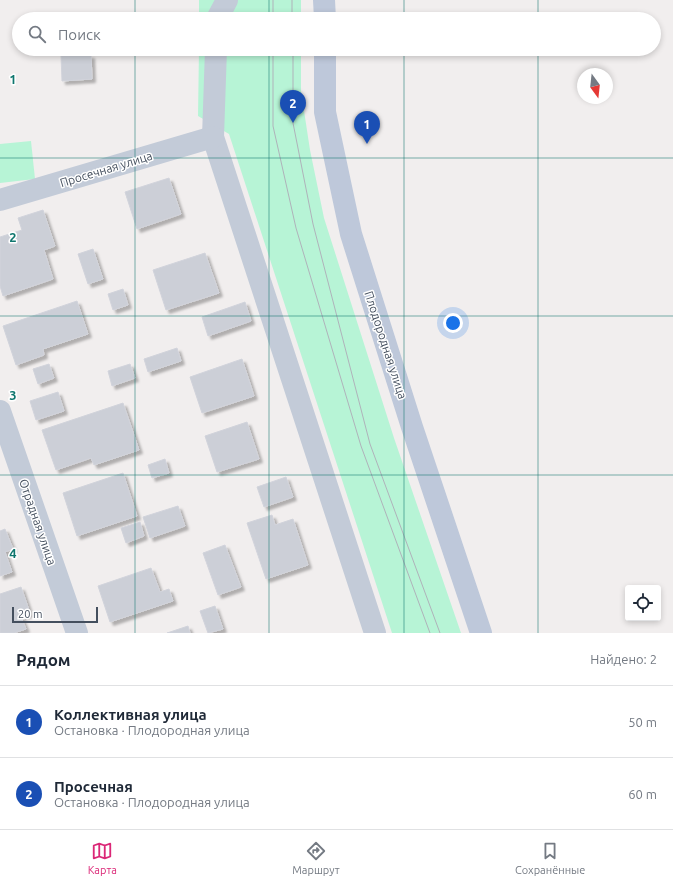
<!DOCTYPE html>
<html lang="ru">
<head>
<meta charset="utf-8">
<style>
	:root { --surface:#fff; --page:#f2f2f3; --text:#1f2937; --muted:#747a83; --line:#e0e1e3; --accent:#db2777 }
	body { margin:0; font-family:Ubuntu,sans-serif; background:var(--page); color:var(--text) }
	.controls { position:absolute; right:12px; bottom:12px; display:grid; overflow:hidden; border-radius:4px; box-shadow:0 2px 6px #0003 }
	.controls button { width:36px; height:36px; display:grid; place-items:center; padding:0; border:0; border-bottom:1px solid var(--line); background:var(--surface); color:var(--text); font:20px sans-serif }
	.compass { position:absolute; left:577px; top:68px; width:36px; height:36px; border-radius:50%; background:var(--surface); box-shadow:0 2px 6px #0003; rotate:165deg }
	.scale { position:absolute; left:12px; bottom:10px; width:86px; box-sizing:border-box; padding-left:4px; border:2px solid #444f5e; border-top:0; font-size:11px; line-height:14px; white-space:nowrap; color:#444f5e; -webkit-text-stroke:3px #fff; paint-order:stroke }
	.you { position:absolute; left:453px; top:323px; width:14px; height:14px; margin:-10px; border:3px solid #fff; border-radius:50%; background:#1a73e8; box-shadow:0 0 0 6px #1a73e833 }
	.badge { display:grid; place-items:center; width:26px; height:26px; border-radius:50%; background:var(--accent); color:#fff; font-size:13px; font-weight:700 }
	.pin { position:absolute; translate:-50% -33px; filter:drop-shadow(0 1px 2px #0008) }
	.pin::after { content:''; position:absolute; top:21px; width:14px; height:12px; background:inherit; clip-path:polygon(0 0,100% 0,50% 100%) }
	.list { margin:0; padding:0; list-style:none }
	h2 { display:flex; justify-content:space-between; align-items:center; height:52px; margin:0; padding:0 16px; font-size:17px }
	h2 small { font-size:13px; font-weight:400; color:var(--muted) }
	.list li { display:grid; grid-template-columns:26px 1fr auto; gap:12px; align-items:center; box-sizing:border-box; height:72px; padding:0 16px; border-top:1px solid var(--line) }
	.list b { display:block; font-size:15px; white-space:nowrap }
	.list p { margin:0; font-size:13px; white-space:nowrap; color:var(--muted) }
	.list em { font-size:13px; font-style:normal; color:var(--muted) }
	.icon { flex:none; width:22px; height:22px; fill:none; stroke:currentColor; stroke-width:2; stroke-linecap:round; stroke-linejoin:round }
	.map { position:relative; flex:none; width:673px; height:633px; overflow:hidden }
	.search { position:absolute; background:var(--surface); box-shadow:0 2px 6px #0003; left:12px; right:12px; top:12px; height:44px; display:flex; align-items:center; gap:10px; box-sizing:border-box; padding:0 14px; border-radius:22px; color:var(--muted); font-size:15px }
	.sheet { height:196px; background:var(--surface) }
	nav { display:flex; justify-content:space-around; align-items:center; box-sizing:border-box; height:56px; border-top:1px solid var(--line); background:var(--surface); font-size:11px; color:var(--muted) }
	nav a { display:grid; justify-items:center; gap:2px }
	nav .on { color:var(--accent) }
	.map>svg:first-child { display:block }
	.green { fill:#b7f4d6 }
	.building { fill:#cccfd7; stroke:#d1d3db; filter:url(#shadow) }
	.lines { fill:none; stroke-linecap:round; stroke-linejoin:round }
	.street { stroke:#c3cbd8; stroke-width:22 }
	.secondary { stroke:#bec8da; stroke-width:22 }
	.tram { stroke:#afb2ba; stroke-width:1 }
	.grid { fill:none; stroke:#0f766e; stroke-width:1; stroke-opacity:0.55 }
	.labels { text-anchor:middle; dominant-baseline:central; stroke-width:3; stroke-linejoin:round; paint-order:stroke }
	.street-label { font-size:12px; fill:#444f5e; stroke:#fff }
	.grid-label { font-size:13px; text-anchor:middle; font-weight:bold; fill:#0f766e; stroke:#fff; stroke-width:3; stroke-linejoin:round; paint-order:stroke }
</style>
</head>
<body>
<div class="map">
<svg width="673" height="633" viewBox="0 0 673 633">
	<defs>
		<filter id="shadow"><feDropShadow dx="3.5" dy="3.5" stdDeviation="1" flood-color="#0004"/></filter>
	</defs>
	<rect width="100%" height="100%" fill="#f1eeee"/>
	<g class="green">
		<rect x="199" y="0" width="102" height="19"/>
		<path d="M199,49H301V91L310,150L324,218L394,438L461,633H392L229,134L198,116Z"/>
		<path d="M31,141L35,179L0,183V144Z"/>
	</g>
	<g class="building">
		<path d="M91,55L92,79L62,81L61,56Z"/>
		<path d="M169,178L181,214L137,229L125,192Z"/>
		<path d="M43,210L55,246L44,250L53,279L3,296L0,286V237L22,230L18,218Z"/>
		<path d="M93,249L103,279L88,284L78,254Z"/>
		<path d="M205,253L219,293L166,310L153,270Z"/>
		<path d="M123,289L128,305L113,310L108,294Z"/>
		<path d="M77,301L88,334L43,349L44,355L16,365L3,326Z"/>
		<path d="M245,302L251,321L208,336L202,317Z"/>
		<path d="M177,348L181,361L148,372L144,359Z"/>
		<path d="M242,359L254,396L202,413L190,377Z"/>
		<path d="M49,364L54,378L38,384L33,369Z"/>
		<path d="M130,364L135,378L112,386L108,371Z"/>
		<path d="M58,392L64,411L36,420L30,401Z"/>
		<path d="M123,403L139,450L94,465L91,458L56,470L42,430Z"/>
		<path d="M247,422L259,459L217,472L205,436Z"/>
		<path d="M165,459L169,473L152,478L148,465Z"/>
		<path d="M123,473L137,516L77,536L63,493Z"/>
		<path d="M286,477L293,497L264,507L257,487Z"/>
		<path d="M178,506L185,526L150,538L143,517Z"/>
		<path d="M272,515L275,525L293,519L308,565L266,579L247,523Z"/>
		<path d="M140,522L144,536L126,543L121,528Z"/>
		<path d="M5,529L13,549L5,552L12,572L0,576V531Z"/>
		<path d="M225,545L241,587L218,595L203,553Z"/>
		<path d="M151,568L160,592L169,589L173,601L110,622L98,586Z"/>
		<path d="M21,587L30,613L21,617L26,629L14,633H0V594Z"/>
		<path d="M215,606L223,629L208,633L200,611Z"/>
		<path d="M188,626L190,633H167Z"/>
	</g>
	<g class="lines">
		<g class="street">
			<path d="M218,19V17L227,0"/>
			<path d="M216,49L213,137L375,633"/>
			<path d="M0,200L213,137"/>
			<path d="M0,411L77,633"/>
		</g>
		<g class="secondary">
			<path d="M324,0L325,19"/>
			<path d="M325,49V112L351,234L412,427L481,633"/>
		</g>
		<g class="tram">
			<path d="M273,0V19"/>
			<path d="M292,0V19"/>
			<path d="M273,49V126L296,228L361,446L430,633"/>
			<path d="M293,49V123L313,224L370,444L440,633"/>
		</g>
	</g>
	<path class="grid" d="M135,0V19M269,0V19M404,0V19M538,0V19M135,49V633M269,49V633M404,49V633M538,49V633M0,158H673M0,316H673M0,475H673"/>
	<g class="labels">
		<g class="street-label">
			<text transform="translate(106 169) rotate(-17)">Просечная улица</text>
			<text transform="translate(386 345) rotate(72)">Плодородная улица</text>
			<text transform="translate(38 522) rotate(71)">Отрадная улица</text>
		</g>
	</g>
	<g class="grid-label">
		<text x="13" y="84">1</text>
		<text x="13" y="242">2</text>
		<text x="13" y="400">3</text>
		<text x="13" y="558">4</text>
	</g>
</svg>
<div class="controls">
<button><svg class="icon" aria-label="locate" viewBox="0 0 24 24"><circle cx="12" cy="12" r="6"/><path d="M12 2v4M12 18v4M2 12h4M18 12h4"/></svg></button>
</div>
<svg class="compass" viewBox="-18 -18 36 36"><path d="M0-13l5 13h-10z" fill="#e53935"/><path d="M0 13l5-13h-10z" fill="#747a83"/></svg>
<div class="scale">20 m</div>
<div class="you"></div>
<div class="pin badge" style="left:367px;top:144px;background:#1a4fb4">1</div>
<div class="pin badge" style="left:293px;top:123px;background:#1a4fb4">2</div>
<div class="search"><svg class="icon" aria-label="search" viewBox="0 0 24 24"><circle cx="10" cy="10" r="6"/><path d="M15 15l6 6"/></svg>Поиск</div>
</div>
<section class="sheet">
<h2>Рядом<small>Найдено: 2</small></h2>
<ul class="list">
<li><span class="badge" style="background:#1a4fb4">1</span><div><b>Коллективная улица</b><p>Остановка · Плодородная улица</p></div><em>50 m</em></li>
<li><span class="badge" style="background:#1a4fb4">2</span><div><b>Просечная</b><p>Остановка · Плодородная улица</p></div><em>60 m</em></li>
</ul>
</section>
<nav>
<a class="on"><svg class="icon" aria-label="map" viewBox="0 0 24 24"><path d="M3 6l6-2 6 2 6-2v14l-6 2-6-2-6 2zM9 4v14M15 6v14"/></svg>Карта</a>
<a><svg class="icon" aria-label="directions" viewBox="0 0 24 24"><path d="M12 3l9 9-9 9-9-9zM9 14v-3h6M13 9l2 2-2 2"/></svg>Маршрут</a>
<a><svg class="icon" aria-label="saved" viewBox="0 0 24 24"><path d="M7 4h10v16l-5-4-5 4z"/></svg>Сохранённые</a>
</nav>
</body>
</html>
